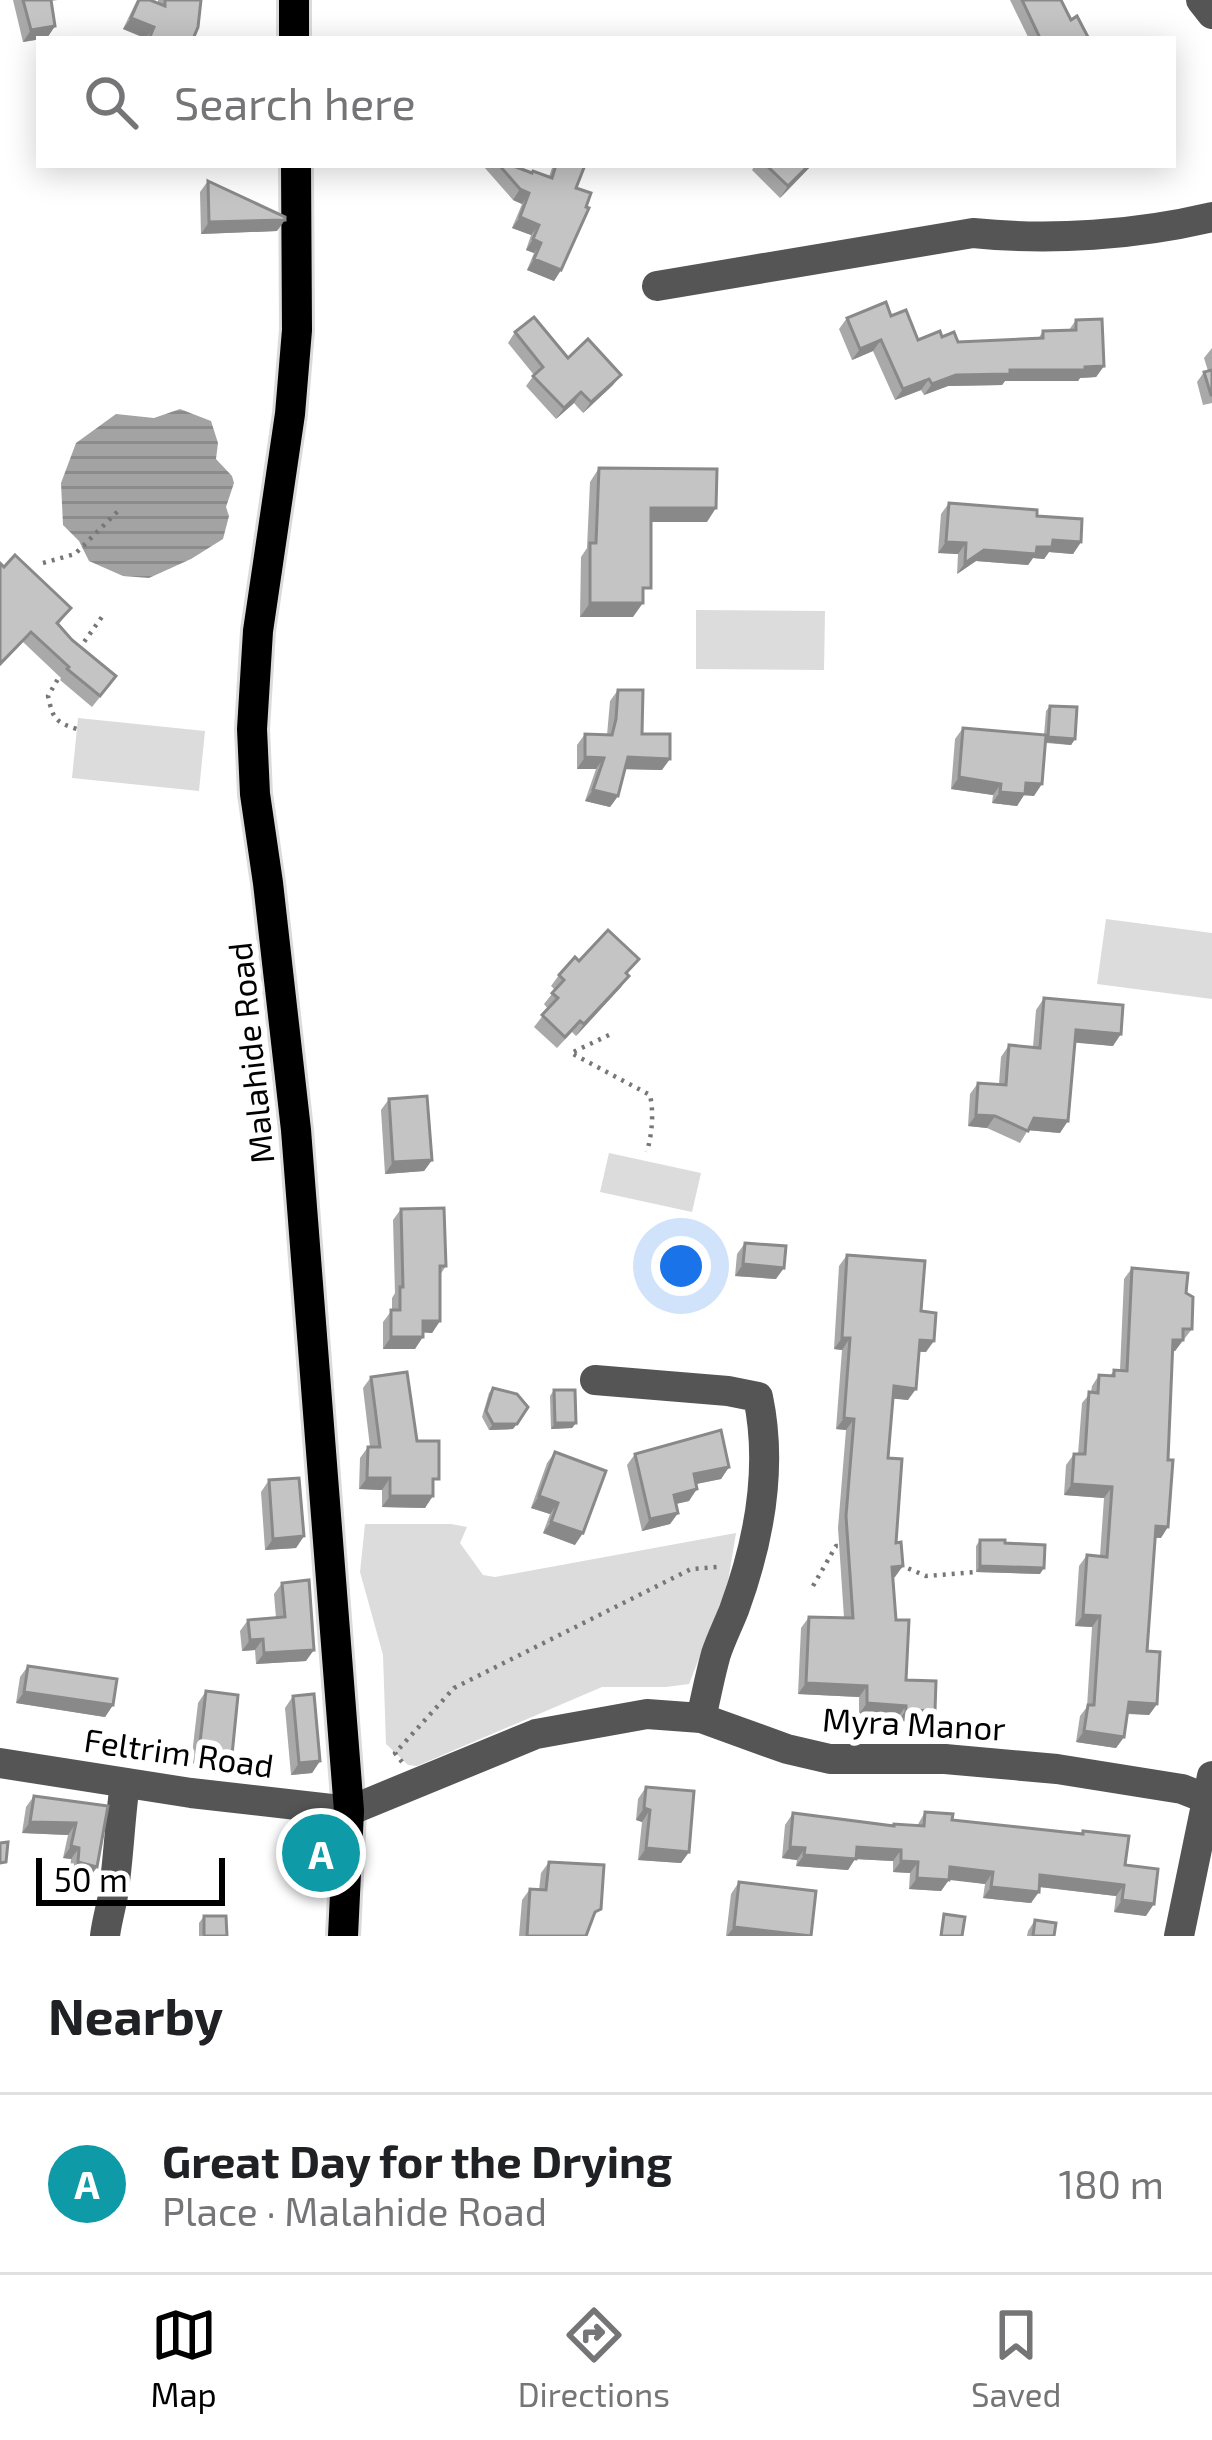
<!DOCTYPE html>
<html lang="en">
<head>
<meta charset="utf-8">
<style>
	:root { --surface:#fff; --page:#f6f6f6; --text:#202124; --muted:#757577; --line:#e0e0e0; --accent:#000 }
	body { margin:0; font-family:"Exo 2",sans-serif; background:var(--page); color:var(--text) }
	.scale { position:absolute; left:36px; bottom:30px; width:189px; box-sizing:border-box; padding-left:12px; border:6px solid #000; border-top:0; font-size:33px; line-height:42px; white-space:nowrap; color:#000; -webkit-text-stroke:9px #fff; paint-order:stroke }
	.you { position:absolute; left:681px; top:1266px; width:42px; height:42px; margin:-30px; border:9px solid #fff; border-radius:50%; background:#1a73e8; box-shadow:0 0 0 18px #1a73e833 }
	.badge { display:grid; place-items:center; width:78px; height:78px; border-radius:50%; background:var(--accent); color:#fff; font-size:39px; font-weight:700 }
	.pin { position:absolute; translate:-50% -50%; border:6px solid #fff; box-shadow:0 3px 12px #0006 }
	.list { margin:0; padding:0; list-style:none }
	h2 { display:flex; justify-content:space-between; align-items:center; height:156px; margin:0; padding:0 48px; font-size:51px }
	h2 small { font-size:39px; font-weight:400; color:var(--muted) }
	.list li { display:grid; grid-template-columns:78px 1fr auto; gap:36px; align-items:center; box-sizing:border-box; height:180px; padding:0 48px; border-top:3px solid var(--line) }
	.list b { display:block; font-size:45px; white-space:nowrap }
	.list p { margin:0; font-size:39px; white-space:nowrap; color:var(--muted) }
	.list em { font-size:39px; font-style:normal; color:var(--muted) }
	.icon { flex:none; width:66px; height:66px; fill:none; stroke:currentColor; stroke-width:2; stroke-linecap:round; stroke-linejoin:round }
	.map { position:relative; flex:none; width:1212px; height:1936px; overflow:hidden }
	.search { position:absolute; background:var(--surface); box-shadow:0 6px 30px #0003; left:36px; right:36px; top:36px; height:132px; display:flex; align-items:center; gap:30px; box-sizing:border-box; padding:0 42px; border-radius:0px; color:var(--muted); font-size:45px }
	.sheet { height:336px; background:var(--surface) }
	nav { display:flex; justify-content:space-around; align-items:center; box-sizing:border-box; height:168px; border-top:3px solid var(--line); background:var(--surface); font-size:33px; color:var(--muted) }
	nav a { display:grid; justify-items:center; gap:6px }
	nav .on { color:var(--accent) }
	.map>svg:first-child { display:block }
	.park { fill:#dcdcdc }
	.water { fill:url(#water-rules) }
	.lines { fill:none; stroke-linecap:round; stroke-linejoin:round }
	.major-casing { stroke:#dbdbdb; stroke-width:36 }
	.path { stroke:#777; stroke-width:4.5; stroke-dasharray:3 6; stroke-linecap:butt }
	.minor { stroke:#555; stroke-width:30 }
	.major { stroke:#000; stroke-width:30 }
	.wall { fill:#a9a9a9 }
	.shaded-wall { fill:#898989 }
	.building { fill:#c4c4c4; stroke:#898989; stroke-width:3 }
	.labels { text-anchor:middle; dominant-baseline:central; stroke-width:12; stroke-linejoin:round; paint-order:stroke }
	.street-label { font-size:33px; fill:#000; stroke:#fff }
</style>
</head>
<body>
<div class="map">
<svg width="1212" height="1936" viewBox="0 0 1212 1936">
	<defs>
		<pattern id="water-rules" width="6" height="5" patternUnits="userSpaceOnUse" patternTransform="scale(3)"><rect width="6" height="5" fill="#a3a3a3"/><path d="M0 2.5h6" fill="none" stroke="#8b8b8b"/></pattern>
	</defs>
	<rect width="100%" height="100%" fill="#fff"/>
	<g class="park">
		<path d="M696,610L825,611L824,670L696,669Z"/>
		<path d="M78,718L205,731L199,791L72,778Z"/>
		<path d="M1106,919L1212,933V999L1097,984Z"/>
		<path d="M609,1153L701,1173L692,1212L600,1192Z"/>
		<path d="M365,1524H451L467,1527L460,1543L483,1575L495,1577L736,1533L727,1587L689,1684L666,1687H602L417,1766L408,1765L386,1744L383,1655L360,1572Z"/>
	</g>
	<path class="water" d="M180,409L211,421L218,443L216,459L232,476L234,483L226,507L229,516L223,539L191,559L149,578L123,576L89,561L79,541L63,525L61,483L76,443L116,414L154,418Z"/>
	<g class="lines">
		<defs>
			<g id="major">
				<path d="M294,0V39"/>
				<path d="M296,165L297,330L290,414L258,631L252,729L255,794L268,883L296,1130L349,1811L343,1936"/>
			</g>
		</defs>
		<use href="#major" class="major-casing"/>
		<g class="path">
			<path d="M43,563L75,554L119,510"/>
			<path d="M79,649L104,614"/>
			<path d="M62,672L48,696C53,719 55,722 77,729"/>
			<path d="M609,1035L571,1053L650,1095C654,1114 652,1133 647,1152"/>
			<path d="M900,1565L926,1576L976,1572"/>
			<path d="M813,1586L836,1546H843"/>
			<path d="M402,1762L395,1753L454,1688L691,1569L717,1567"/>
		</g>
		<g class="minor">
			<path d="M1201,0L1212,14"/>
			<path d="M657,286L973,233C1051,241 1136,235 1212,217"/>
			<path d="M595,1380L728,1391L758,1397C773,1468 759,1542 734,1610C728,1625 721,1639 716,1654C710,1675 706,1697 701,1718"/>
			<path d="M0,1763L191,1793L349,1811L536,1734L647,1714L701,1718L787,1749L830,1759H945L1057,1769L1182,1789L1205,1798"/>
			<path d="M105,1936C107,1919 112,1905 114,1889C119,1853 120,1818 125,1783"/>
			<path d="M1179,1936L1212,1776"/>
		</g>
		<use href="#major" class="major"/>
	</g>
	<g class="wall">
		<path d="M13,0H58L51,1L55,26L47,38L23,42Z"/>
		<path d="M137,0H150L158,3V0H201L193,39H146L123,29Z"/>
		<path d="M1010,0H1061L1071,20L1089,39H1029Z"/>
		<path d="M485,165H511L532,173L549,177L553,165H585L576,188L561,270L554,281L527,270L534,253L526,250L531,235L512,228L522,204L513,200L484,167Z"/>
		<path d="M755,165H812L780,198L752,170Z"/>
		<path d="M208,181L277,231L201,234L200,192Z"/>
		<path d="M891,316L918,340L942,337L958,342L1038,339L1043,331L1069,330L1076,320L1104,366L1096,377L1080,378L1078,381H1005L1002,385L948,386L924,395L921,390L895,400L873,351L852,360L839,329L847,318Z"/>
		<path d="M515,332L568,358L613,385L583,413L574,403L556,419L526,386L534,375L508,343Z"/>
		<path d="M1212,348V403L1203,405L1197,382L1204,372L1208,371L1204,358Z"/>
		<path d="M599,468L707,522H651L633,617H580L581,557L587,548L590,482Z"/>
		<path d="M949,503L1037,516L1081,542L1073,554L1049,552L1044,559L1033,558L1028,565L976,561L957,574L958,554L938,553L941,514Z"/>
		<path d="M0,563L71,608L58,625L108,687L92,707L60,680L61,678L23,642Z"/>
		<path d="M618,690L662,770L625,769L618,796L610,807L585,801L596,769H577V745L585,734L607,735L610,701Z"/>
		<path d="M1050,706L1075,739L1071,745L1046,743L1034,796L1024,795L1017,806L992,803L993,795L951,789L955,739L963,728L1044,735L1046,711Z"/>
		<path d="M579,961L627,975L621,987L576,1036L572,1032L557,1048L534,1027L548,1009L544,1004L555,990L551,986L559,975Z"/>
		<path d="M1044,998L1113,1046L1075,1042L1060,1133L1028,1130L1020,1143L987,1128L968,1126L970,1094L978,1083L999,1084L1001,1057L1009,1045L1033,1047L1036,1010Z"/>
		<path d="M389,1099L432,1160L424,1171L385,1174L381,1110Z"/>
		<path d="M401,1209L446,1266L440,1275V1321L432,1333L423,1332L415,1349H383V1322L392,1310V1298L395,1293L393,1220Z"/>
		<path d="M745,1243L776,1279L735,1276L737,1254Z"/>
		<path d="M847,1255L921,1311L926,1352H919L908,1400L893,1398L888,1458L896,1543L895,1577L893,1578L896,1620L906,1680L935,1711L927,1722L898,1721V1717L859,1714V1697L798,1694L801,1628L809,1617L844,1618L838,1528L846,1430L836,1429L842,1350L834,1349L839,1266Z"/>
		<path d="M1132,1268L1186,1293L1192,1329L1175,1351H1173L1161,1538H1155L1147,1651L1157,1704L1149,1715L1127,1714L1124,1737L1116,1748L1076,1742L1080,1716L1087,1707L1092,1627L1075,1626L1079,1566L1087,1555L1100,1556L1104,1498L1064,1495L1066,1465L1074,1454H1078L1082,1403L1091,1392L1092,1386L1099,1375L1110,1376L1114,1370H1120L1124,1279Z"/>
		<path d="M371,1377L417,1441L433,1487L425,1508L382,1507V1490L359,1489L360,1458L368,1447H370L363,1388Z"/>
		<path d="M493,1388L513,1429L489,1430L482,1417L489,1393Z"/>
		<path d="M554,1390L576,1423L572,1428L551,1429L550,1396Z"/>
		<path d="M555,1452L575,1545L543,1533L550,1514L531,1508L547,1463Z"/>
		<path d="M635,1454L729,1467L721,1479L696,1484L689,1501L676,1504L678,1513L670,1524L642,1531L627,1465Z"/>
		<path d="M269,1480L304,1536L296,1548L265,1550L261,1492Z"/>
		<path d="M980,1540L1005,1543L1040,1574L976,1572V1546Z"/>
		<path d="M282,1583L306,1661L256,1664L255,1650L242,1651L240,1631L248,1620L276,1618L274,1594Z"/>
		<path d="M28,1666L113,1705L105,1717L16,1703L20,1677Z"/>
		<path d="M206,1691L232,1755L224,1766L191,1763L198,1703Z"/>
		<path d="M293,1696L320,1761L312,1773L291,1775L285,1708Z"/>
		<path d="M646,1787L689,1852L681,1863L638,1860L642,1822L636,1820L638,1799Z"/>
		<path d="M34,1796L108,1806L97,1867L89,1878L70,1873L71,1859L63,1858L68,1835L22,1833L26,1807Z"/>
		<path d="M925,1812L952,1820L1081,1834L1083,1831L1125,1865L1146,1916L1114,1912L1116,1896L1039,1887L1031,1903L983,1898L985,1884L949,1879L941,1891L909,1889L910,1873L893,1872V1861L855,1859L848,1870L796,1866L797,1860L782,1858L785,1825L793,1813L893,1826H917Z"/>
		<path d="M549,1862L592,1921L586,1936H519L522,1900L530,1889L539,1890L541,1873Z"/>
		<path d="M739,1882L811,1936H726L731,1894Z"/>
		<path d="M204,1916L227,1936H199V1923Z"/>
		<path d="M1035,1920L1054,1936H1027L1028,1931Z"/>
	</g>
	<g class="shaded-wall">
		<path d="M131,18L154,27L146,38L123,29Z"/>
		<path d="M55,26L47,38L23,42L31,30Z"/>
		<path d="M809,165H812L780,198L788,186Z"/>
		<path d="M520,189L529,193L522,204L513,200Z"/>
		<path d="M520,217L539,225L531,235L512,228Z"/>
		<path d="M285,220L277,231L201,234L209,222Z"/>
		<path d="M533,239L541,243L534,253L526,250Z"/>
		<path d="M534,259L561,270L554,281L527,270Z"/>
		<path d="M881,340L873,351L852,360L860,349Z"/>
		<path d="M1104,366L1096,377L1080,378L1078,381H1005L1002,385L948,386L924,395L932,384L956,375L1010,370Z"/>
		<path d="M621,375L613,385L583,413L591,402Z"/>
		<path d="M929,379L921,390L895,400L903,389Z"/>
		<path d="M581,392L574,403L556,419L564,408Z"/>
		<path d="M651,508H716L707,522H642Z"/>
		<path d="M1053,540L1081,542L1073,554L1049,552L1044,559L1033,558L1028,565L976,561L957,574L965,563L984,550L1037,547Z"/>
		<path d="M946,542L966,543L958,554L938,553Z"/>
		<path d="M590,603H643L633,617H580Z"/>
		<path d="M1048,737L1075,739L1071,745L1044,742Z"/>
		<path d="M585,757L604,758L596,769H577Z"/>
		<path d="M628,757L670,759L662,770L620,769Z"/>
		<path d="M959,777L1001,784L993,795L951,789Z"/>
		<path d="M1026,783L1042,784L1034,796L1024,795L1017,806L992,803L1000,792Z"/>
		<path d="M593,790L618,796L610,807L585,801Z"/>
		<path d="M629,976L621,987L576,1036L584,1024Z"/>
		<path d="M1076,1030L1121,1034L1113,1046L1068,1042Z"/>
		<path d="M976,1115L995,1116L987,1128L968,1126Z"/>
		<path d="M1034,1118L1068,1121L1060,1133L1026,1130Z"/>
		<path d="M432,1160L424,1171L385,1174L393,1162Z"/>
		<path d="M743,1264L784,1268L776,1279L735,1276Z"/>
		<path d="M423,1321H440L432,1333L415,1332Z"/>
		<path d="M391,1337H423L415,1349H383Z"/>
		<path d="M842,1338H850L842,1350L834,1349Z"/>
		<path d="M920,1340L934,1341L926,1352L912,1351Z"/>
		<path d="M1173,1340H1183L1175,1351H1165Z"/>
		<path d="M894,1386L916,1389L908,1400L886,1398Z"/>
		<path d="M844,1418L854,1419L846,1430L836,1429Z"/>
		<path d="M555,1423H576L572,1428L551,1429Z"/>
		<path d="M493,1424H517L513,1429L489,1430Z"/>
		<path d="M729,1467L721,1479L686,1486L694,1474Z"/>
		<path d="M367,1478H390L382,1490L359,1489Z"/>
		<path d="M1072,1484L1112,1487L1104,1498L1064,1495Z"/>
		<path d="M697,1489L689,1501L666,1506L674,1495Z"/>
		<path d="M390,1496H433L425,1508L382,1507Z"/>
		<path d="M539,1496L558,1503L550,1514L531,1508Z"/>
		<path d="M678,1513L670,1524L642,1531L650,1519Z"/>
		<path d="M551,1522L583,1533L575,1545L543,1533Z"/>
		<path d="M1156,1526L1168,1527L1161,1538L1148,1537Z"/>
		<path d="M304,1536L296,1548L265,1550L273,1539Z"/>
		<path d="M903,1566L895,1577L884,1578L892,1567Z"/>
		<path d="M980,1566L1044,1568L1040,1574L976,1572Z"/>
		<path d="M1083,1615L1100,1616L1092,1627L1075,1626Z"/>
		<path d="M263,1639L255,1650L242,1651L250,1640Z"/>
		<path d="M314,1650L306,1661L256,1664L264,1653Z"/>
		<path d="M806,1683L867,1686L859,1697L798,1694Z"/>
		<path d="M24,1692L113,1705L105,1717L16,1703Z"/>
		<path d="M1129,1702L1157,1704L1149,1715L1121,1713Z"/>
		<path d="M867,1703L906,1706L898,1717L859,1714Z"/>
		<path d="M906,1710L935,1711L927,1722L898,1721Z"/>
		<path d="M1084,1731L1124,1737L1116,1748L1076,1742Z"/>
		<path d="M199,1751L232,1755L224,1766L191,1763Z"/>
		<path d="M320,1761L312,1773L291,1775L299,1763Z"/>
		<path d="M644,1808L650,1810L642,1822L636,1820Z"/>
		<path d="M30,1822L76,1823L68,1835L22,1833Z"/>
		<path d="M71,1846L79,1848L71,1859L63,1858Z"/>
		<path d="M790,1847L805,1848L797,1860L782,1858Z"/>
		<path d="M857,1847L901,1850L893,1861L855,1859L848,1870L796,1866L804,1855Z"/>
		<path d="M646,1848L689,1852L681,1863L638,1860Z"/>
		<path d="M901,1861L918,1862L910,1873L893,1872Z"/>
		<path d="M78,1862L97,1867L89,1878L70,1873Z"/>
		<path d="M950,1867L993,1872L985,1884L941,1879Z"/>
		<path d="M1040,1875L1124,1885L1116,1896L1032,1886Z"/>
		<path d="M917,1878L949,1880L941,1891L909,1889Z"/>
		<path d="M991,1887L1039,1892L1031,1903L983,1898Z"/>
		<path d="M1122,1900L1154,1904L1146,1916L1114,1912Z"/>
		<path d="M734,1927L810,1936H727Z"/>
	</g>
	<g class="building">
		<path d="M23,0H51L55,26L31,30Z"/>
		<path d="M139,0H150L165,6V0H201L198,27L193,39H149L154,27L131,18Z"/>
		<path d="M1022,0H1061L1071,20L1077,16L1089,39H1038L1040,38Z"/>
		<path d="M499,165H511L532,173L533,171L552,178L556,165H585L576,188L591,193L586,207L589,208L561,270L534,259L541,243L533,239L539,225L520,217L529,193L520,189Z"/>
		<path d="M766,165H809L788,186Z"/>
		<path d="M208,181L285,217V220L209,222Z"/>
		<path d="M886,302L891,316L906,310L918,340L940,331L942,337L954,332L958,342L1043,338V331L1076,330V320L1102,319L1104,366L1085,367V370H1010V374L956,375L932,384L929,379L903,389L881,340L860,349L847,318Z"/>
		<path d="M534,317L568,358L588,339L621,375L591,402L581,392L564,408L533,376L543,367L515,332Z"/>
		<path d="M1212,370V395H1211L1204,372Z"/>
		<path d="M599,468L717,469L716,508H651V588H643V603H590V543H596Z"/>
		<path d="M949,503L1037,510V516L1082,519L1081,542L1053,540L1052,547H1037L1036,554L984,550L965,563L966,543L946,542Z"/>
		<path d="M15,555L71,608L57,623L72,640L116,676L100,696L67,669L69,667L31,632L0,664V563L4,567Z"/>
		<path d="M618,690H643L642,734H670V759L628,757L618,796L593,790L604,758L585,757V734L612,735L616,719Z"/>
		<path d="M1050,706L1077,707L1075,739L1048,737Z"/>
		<path d="M963,728L1046,735L1042,784L1026,783L1025,794L1000,792L1001,784L959,777Z"/>
		<path d="M608,930L639,959L626,973L629,976L584,1024L580,1021L565,1037L542,1015L558,998L552,993L564,980L559,975L575,957L579,961Z"/>
		<path d="M1044,998L1123,1005L1121,1034L1076,1030L1068,1121L1034,1118L1028,1131L995,1116L976,1115L978,1083L1006,1085L1009,1045L1040,1048Z"/>
		<path d="M427,1096L432,1160L393,1162L389,1099Z"/>
		<path d="M444,1208L446,1266H440V1321H423V1337H391V1310H400V1287H403L401,1209Z"/>
		<path d="M745,1243L786,1246L784,1268L743,1264Z"/>
		<path d="M847,1255L925,1261L921,1311L936,1313L934,1341L920,1340L916,1389L894,1386L888,1458L902,1459L896,1543L901,1542L903,1566L892,1567L896,1620H909L906,1680L936,1681L935,1711L906,1710V1706L867,1703V1686L806,1683L809,1617L853,1618L846,1516L854,1419L844,1418L850,1338H842Z"/>
		<path d="M1132,1268L1188,1273L1186,1293L1193,1297L1192,1329H1183V1340H1173L1168,1460H1173L1168,1527L1156,1526L1147,1651L1160,1652L1157,1704L1129,1702L1124,1737L1084,1731L1088,1705H1094L1100,1616L1083,1615L1087,1555L1107,1557L1112,1487L1072,1484L1074,1454H1085L1089,1392L1098,1393L1099,1375L1114,1376V1370L1127,1371Z"/>
		<path d="M407,1372L417,1441H439V1479H433V1496H390V1478H367L368,1447H380L371,1377Z"/>
		<path d="M493,1388L517,1394L528,1407L517,1424H493L486,1411Z"/>
		<path d="M554,1390H575L576,1423H555Z"/>
		<path d="M721,1430L729,1467L694,1474L697,1489L674,1495L678,1513L650,1519L635,1454Z"/>
		<path d="M555,1452L606,1471L583,1533L551,1522L558,1503L539,1496Z"/>
		<path d="M299,1478L304,1536L273,1539L269,1480Z"/>
		<path d="M980,1540H1005V1543L1045,1545L1044,1568L980,1566Z"/>
		<path d="M309,1580L314,1650L264,1653L263,1639L250,1640L248,1620L285,1617L282,1583Z"/>
		<path d="M28,1666L117,1679L113,1705L24,1692Z"/>
		<path d="M206,1691L238,1695L232,1755L199,1751Z"/>
		<path d="M314,1694L320,1761L299,1763L293,1696Z"/>
		<path d="M646,1787L694,1791L689,1852L646,1848L650,1810L644,1808Z"/>
		<path d="M34,1796L108,1806L97,1867L78,1862L79,1848L71,1846L76,1823L30,1822Z"/>
		<path d="M925,1812L953,1814L952,1820L1083,1834V1831L1129,1836L1125,1865L1158,1869L1154,1904L1122,1900L1124,1885L1040,1875L1039,1892L991,1887L993,1872L950,1867L949,1880L917,1878L918,1862L901,1861V1850L857,1847L856,1859L804,1855L805,1848L790,1847L793,1813L894,1826V1824L924,1826Z"/>
		<path d="M8,1842L6,1862L0,1863V1843Z"/>
		<path d="M549,1862L604,1865L601,1909L595,1912L586,1936H527L530,1889L546,1890Z"/>
		<path d="M739,1882L816,1891L811,1936L734,1927Z"/>
		<path d="M944,1914L965,1917L962,1936H941Z"/>
		<path d="M204,1916H226L227,1936H204Z"/>
		<path d="M1035,1920L1056,1923L1054,1936H1033Z"/>
	</g>
	<g class="labels">
		<g class="street-label">
			<text transform="translate(250 1053) rotate(-96)">Malahide Road</text>
			<text transform="translate(914 1723) rotate(3)">Myra Manor</text>
			<text transform="translate(179 1752) rotate(8)">Feltrim Road</text>
		</g>
	</g>
</svg>
<div class="scale">50 m</div>
<div class="you"></div>
<div class="pin badge" style="left:321px;top:1853px;background:#0f9aa8">A</div>
<div class="search"><svg class="icon" aria-label="search" viewBox="0 0 24 24"><circle cx="10" cy="10" r="6"/><path d="M15 15l6 6"/></svg>Search here</div>
</div>
<section class="sheet">
<h2>Nearby<small></small></h2>
<ul class="list">
<li><span class="badge" style="background:#0f9aa8">A</span><div><b>Great Day for the Drying</b><p>Place · Malahide Road</p></div><em>180 m</em></li>
</ul>
</section>
<nav>
<a class="on"><svg class="icon" aria-label="map" viewBox="0 0 24 24"><path d="M3 6l6-2 6 2 6-2v14l-6 2-6-2-6 2zM9 4v14M15 6v14"/></svg>Map</a>
<a><svg class="icon" aria-label="directions" viewBox="0 0 24 24"><path d="M12 3l9 9-9 9-9-9zM9 14v-3h6M13 9l2 2-2 2"/></svg>Directions</a>
<a><svg class="icon" aria-label="saved" viewBox="0 0 24 24"><path d="M7 4h10v16l-5-4-5 4z"/></svg>Saved</a>
</nav>
</body>
</html>
